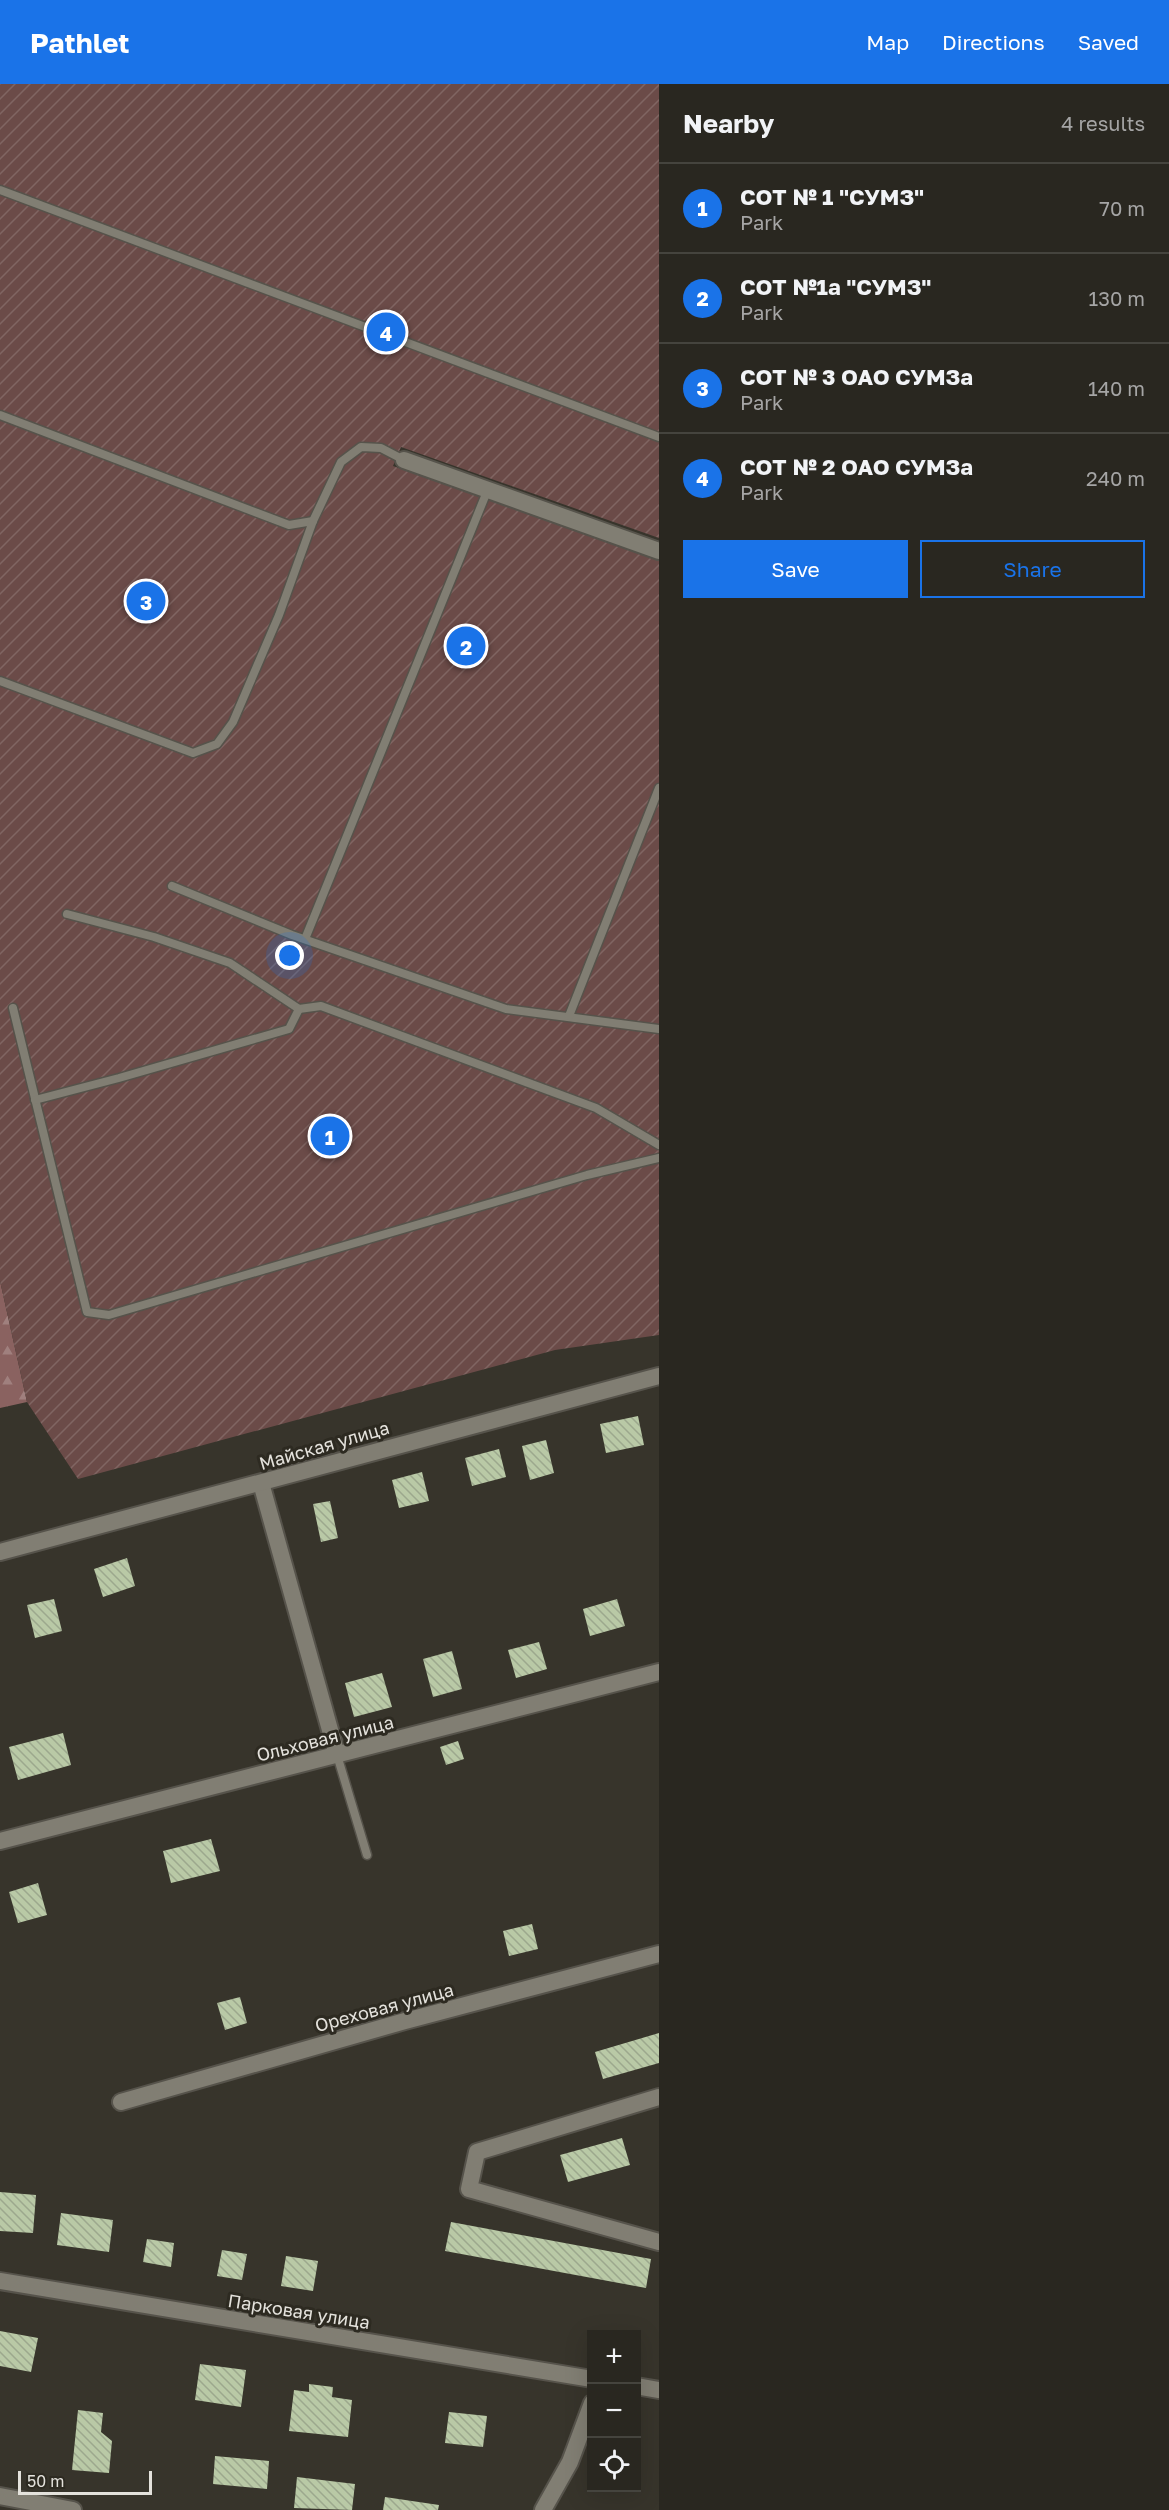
<!DOCTYPE html>
<html lang="en">
<head>
<meta charset="utf-8">
<style>
	:root { --surface:#292720; --page:#312f29; --text:#f1f3f6; --muted:#a5a5a5; --line:#45443e; --accent:#1a73e8 }
	body { margin:0; font-family:"Golos Text",sans-serif; background:var(--page); color:var(--text) }
	.controls { position:absolute; right:18px; bottom:18px; display:grid; overflow:hidden; border-radius:0px; box-shadow:0 6px 24px #0002 }
	.controls button { width:54px; height:54px; display:grid; place-items:center; padding:0; border:0; border-bottom:2px solid var(--line); background:var(--surface); color:var(--text); font:30px sans-serif }
	.scale { position:absolute; left:18px; bottom:15px; width:134px; box-sizing:border-box; padding-left:6px; border:3px solid #e4e2dc; border-top:0; font-size:16px; line-height:21px; white-space:nowrap; color:#e4e2dc; -webkit-text-stroke:4px #2d2a21; paint-order:stroke }
	.you { position:absolute; left:290px; top:872px; width:21px; height:21px; margin:-15px; border:4px solid #fff; border-radius:50%; background:#1a73e8; box-shadow:0 0 0 9px #1a73e833 }
	.badge { display:grid; place-items:center; width:39px; height:39px; border-radius:50%; background:var(--accent); color:#fff; font-size:20px; font-weight:700 }
	.pin { position:absolute; translate:-50% -50%; border:3px solid #fff; box-shadow:0 2px 6px #0006 }
	.list { margin:0; padding:0; list-style:none }
	h2 { display:flex; justify-content:space-between; align-items:center; height:78px; margin:0; padding:0 24px; font-size:26px }
	h2 small { font-size:20px; font-weight:400; color:var(--muted) }
	.list li { display:grid; grid-template-columns:39px 1fr auto; gap:18px; align-items:center; box-sizing:border-box; height:90px; padding:0 24px; border-top:2px solid var(--line) }
	.list b { display:block; font-size:22px; white-space:nowrap }
	.list p { margin:0; font-size:20px; white-space:nowrap; color:var(--muted) }
	.list em { font-size:20px; font-style:normal; color:var(--muted) }
	.actions { display:flex; gap:12px; padding:18px 24px }
	.actions a { flex:1; padding:14px 0; border:2px solid var(--accent); border-radius:0px; text-align:center; font-size:21px; color:var(--accent) }
	.actions .main { background:var(--accent); color:#fff }
	.icon { flex:none; width:33px; height:33px; fill:none; stroke:currentColor; stroke-width:2; stroke-linecap:round; stroke-linejoin:round }
	.map { position:relative; flex:none; width:659px; height:2426px; overflow:hidden }
	header { display:flex; align-items:center; gap:36px; box-sizing:border-box; height:84px; padding:0 30px; background:var(--accent); color:#fff }
	header strong { font-size:28px }
	nav { display:flex; gap:33px; margin-inline-start:auto; font-size:21px }
	main { display:flex }
	aside { flex:1; background:var(--surface) }
	.map>svg:first-child { display:block }
	.forest { fill:url(#forest-firs) }
	.garden { fill:url(#garden-furrows) }
	.building { fill:url(#building-back-hatch) }
	.lines { fill:none; stroke-linecap:round; stroke-linejoin:round }
	.lane-casing { stroke:#56534b; stroke-width:11 }
	.street-casing { stroke:#56534b; stroke-width:20 }
	.lane { stroke:#817e73; stroke-width:8 }
	.street { stroke:#817e73; stroke-width:16 }
	.labels { text-anchor:middle; dominant-baseline:central; stroke-width:6; stroke-linejoin:round; paint-order:stroke }
	.street-label { font-size:18px; fill:#e4e2dc; stroke:#2d2a21 }
</style>
</head>
<body>
<header>
<strong>Pathlet</strong>
<nav><a>Map</a><a>Directions</a><a>Saved</a></nav>
</header>
<main>
<div class="map">
<svg width="659" height="2426" viewBox="0 0 659 2426">
	<defs>
		<pattern id="forest-firs" width="22" height="20" patternUnits="userSpaceOnUse" patternTransform="scale(1.5)"><rect width="22" height="20" fill="#8a6260"/><path d="M5 1l3.5 6h-7zM16 11l3.5 6h-7z" fill="#a0807e"/></pattern>
		<pattern id="garden-furrows" width="10" height="10" patternUnits="userSpaceOnUse" patternTransform="scale(1.5)"><rect width="10" height="10" fill="#6b4b48"/><path d="M-1 1l2-2M0 10L10 0M9 11l2-2" fill="none" stroke="#806562"/></pattern>
		<pattern id="building-back-hatch" width="6" height="6" patternUnits="userSpaceOnUse" patternTransform="scale(1.5)"><rect width="6" height="6" fill="#b9c9a6"/><path d="M-1 5l2 2M0 0l6 6M5-1l2 2" fill="none" stroke="#9ca88d"/></pattern>
	</defs>
	<rect width="100%" height="100%" fill="#37342b"/>
	<path class="forest" d="M0,1197L27,1318L0,1324Z"/>
	<path class="garden" d="M0,0H659V454L401,363L393,382L659,475V1251L555,1266L78,1395L27,1318L0,1197Z"/>
	<g class="building">
		<path d="M638,1332L644,1361L606,1369L600,1340Z"/>
		<path d="M546,1356L554,1389L530,1396L522,1362Z"/>
		<path d="M499,1365L506,1393L472,1402L465,1374Z"/>
		<path d="M422,1388L429,1417L399,1424L392,1396Z"/>
		<path d="M330,1417L338,1454L321,1458L313,1420Z"/>
		<path d="M127,1474L135,1502L103,1513L94,1485Z"/>
		<path d="M54,1515L62,1547L35,1554L27,1521Z"/>
		<path d="M617,1515L625,1542L590,1552L583,1525Z"/>
		<path d="M539,1558L547,1585L516,1594L508,1566Z"/>
		<path d="M452,1567L462,1605L433,1613L423,1575Z"/>
		<path d="M382,1589L392,1623L354,1633L345,1599Z"/>
		<path d="M63,1649L71,1681L18,1696L9,1663Z"/>
		<path d="M458,1657L464,1675L446,1681L440,1663Z"/>
		<path d="M211,1755L220,1787L171,1799L163,1767Z"/>
		<path d="M38,1799L47,1831L18,1839L9,1808Z"/>
		<path d="M532,1840L538,1865L509,1872L503,1847Z"/>
		<path d="M240,1913L247,1939L225,1946L217,1919Z"/>
		<path d="M659,1949V1979L603,1995L595,1968Z"/>
		<path d="M622,2054L630,2081L568,2098L560,2071Z"/>
		<path d="M0,2108L36,2111L33,2149L0,2147Z"/>
		<path d="M61,2129L113,2136L109,2168L57,2161Z"/>
		<path d="M451,2138L651,2175L646,2204L445,2167Z"/>
		<path d="M147,2155L174,2159L171,2183L143,2178Z"/>
		<path d="M222,2166L247,2170L242,2196L217,2192Z"/>
		<path d="M286,2172L318,2177L313,2207L281,2202Z"/>
		<path d="M0,2247L38,2254L31,2288L0,2282Z"/>
		<path d="M200,2280L246,2286L241,2323L195,2316Z"/>
		<path d="M309,2300L333,2303L332,2313L352,2316L348,2353L289,2347L294,2306L309,2308Z"/>
		<path d="M78,2326L103,2329L101,2348L112,2357L109,2389L72,2386Z"/>
		<path d="M449,2328L487,2332L483,2363L445,2359Z"/>
		<path d="M215,2372L269,2377L267,2405L213,2400Z"/>
		<path d="M297,2393L355,2400L352,2426L294,2424Z"/>
		<path d="M385,2413L439,2421L438,2426H383Z"/>
	</g>
	<g class="lines">
		<defs>
			<g id="lane">
				<path d="M0,106L659,353"/>
				<path d="M0,331L289,441L313,437"/>
				<path d="M0,597L193,669L217,660L233,638L279,531L313,437L341,378L361,363L381,364L404,376"/>
				<path d="M172,802L292,851L506,925L659,945"/>
				<path d="M67,830L154,853L230,879L299,925L321,922L596,1024L659,1061"/>
				<path d="M305,855L488,405"/>
				<path d="M13,924L87,1228L109,1231L587,1091L659,1074"/>
				<path d="M569,932L659,704"/>
				<path d="M35,1016L119,994L289,945L299,925"/>
				<path d="M337,1671L367,1771"/>
			</g>
			<g id="street">
				<path d="M404,376L659,467"/>
				<path d="M261,1399L337,1671"/>
				<path d="M0,1468L659,1292"/>
				<path d="M0,1757L659,1588"/>
				<path d="M659,2013L477,2068L469,2105L659,2158"/>
				<path d="M121,2018L405,1937L659,1870"/>
				<path d="M0,2197L592,2295"/>
				<path d="M636,2302L659,2306"/>
				<path d="M0,2412L73,2426"/>
				<path d="M543,2426L570,2378L592,2319"/>
			</g>
		</defs>
		<use href="#lane" class="lane-casing"/>
		<use href="#street" class="street-casing"/>
		<use href="#lane" class="lane"/>
		<use href="#street" class="street"/>
	</g>
	<g class="labels">
		<g class="street-label">
			<text transform="translate(324 1361) rotate(-16)">Майская улица</text>
			<text transform="translate(325 1654) rotate(-14)">Ольховая улица</text>
			<text transform="translate(384 1923) rotate(-15)">Ореховая улица</text>
			<text transform="translate(299 2227) rotate(9)">Парковая улица</text>
		</g>
	</g>
</svg>
<div class="controls">
<button>+</button>
<button>−</button>
<button><svg class="icon" aria-label="locate" viewBox="0 0 24 24"><circle cx="12" cy="12" r="6"/><path d="M12 2v4M12 18v4M2 12h4M18 12h4"/></svg></button>
</div>
<div class="scale">50 m</div>
<div class="you"></div>
<div class="pin badge" style="left:330px;top:1052px">1</div>
<div class="pin badge" style="left:466px;top:562px">2</div>
<div class="pin badge" style="left:146px;top:517px">3</div>
<div class="pin badge" style="left:386px;top:248px">4</div>
</div>
<aside>
<h2>Nearby<small>4 results</small></h2>
<ul class="list">
<li><span class="badge">1</span><div><b>СОТ № 1 &quot;СУМЗ&quot;</b><p>Park</p></div><em>70 m</em></li>
<li><span class="badge">2</span><div><b>СОТ №1а &quot;СУМЗ&quot;</b><p>Park</p></div><em>130 m</em></li>
<li><span class="badge">3</span><div><b>СОТ № 3 ОАО СУМЗа</b><p>Park</p></div><em>140 m</em></li>
<li><span class="badge">4</span><div><b>СОТ № 2 ОАО СУМЗа</b><p>Park</p></div><em>240 m</em></li>
</ul>
<div class="actions"><a class="main">Save</a><a>Share</a></div>
</aside>
</main>
</body>
</html>
